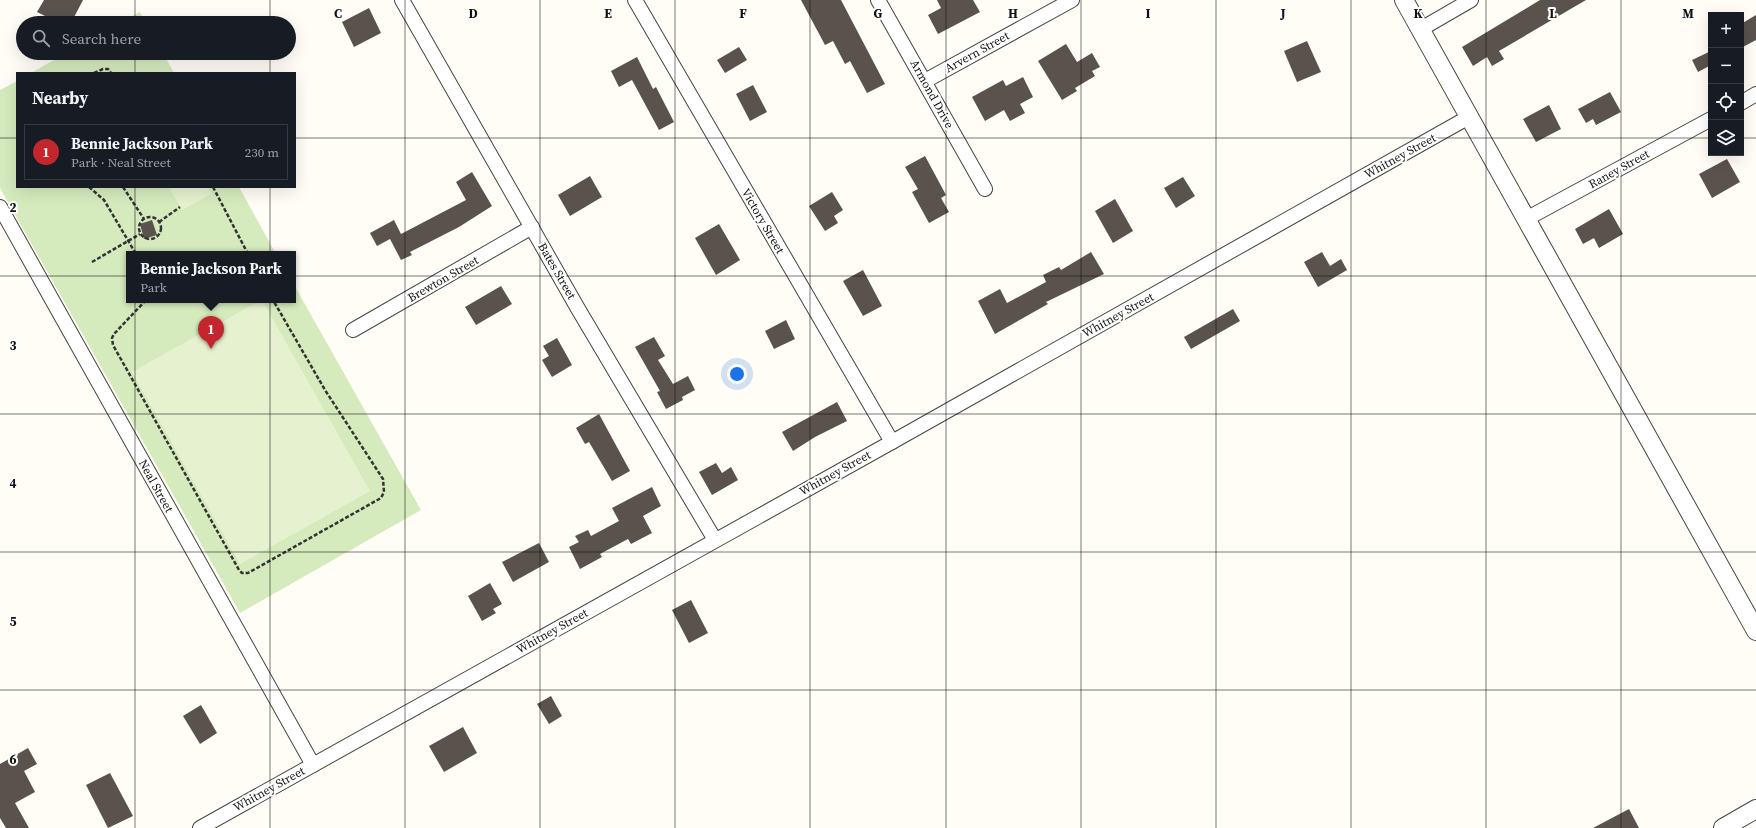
<!DOCTYPE html>
<html lang="en">
<head>
<meta charset="utf-8">
<style>
	:root { --surface:#171b24; --page:#20242c; --text:#f1f3f6; --muted:#9ea1a6; --line:#363941; --accent:#c4262e }
	body { margin:0; font-family:"Source Serif 4",serif; background:var(--page); color:var(--text) }
	.controls { position:absolute; right:12px; top:12px; display:grid; overflow:hidden; border-radius:0px; box-shadow:0 4px 16px #0002 }
	.controls button { width:36px; height:36px; display:grid; place-items:center; padding:0; border:0; border-bottom:1px solid var(--line); background:var(--surface); color:var(--text); font:20px sans-serif }
	.you { position:absolute; left:737px; top:374px; width:14px; height:14px; margin:-10px; border:3px solid #fff; border-radius:50%; background:#1a73e8; box-shadow:0 0 0 6px #1a73e833 }
	.badge { display:grid; place-items:center; width:26px; height:26px; border-radius:50%; background:var(--accent); color:#fff; font-size:13px; font-weight:700 }
	.pin { position:absolute; translate:-50% -33px; filter:drop-shadow(0 1px 2px #0008) }
	.pin::after { content:''; position:absolute; top:21px; width:14px; height:12px; background:inherit; clip-path:polygon(0 0,100% 0,50% 100%) }
	.popup { position:absolute; left:126px; top:251px; width:170px; height:52px; box-sizing:border-box; display:grid; place-content:center; border-radius:0px; background:var(--surface); filter:drop-shadow(0 1px 3px #0005); font-size:13px; white-space:nowrap; color:var(--muted) }
	.popup b { font-size:15px; color:var(--text) }
	.popup::after { content:''; position:absolute; left:50%; top:100%; margin-left:-8px; border:8px solid transparent; border-top-color:var(--surface) }
	.list { margin:0; padding:0; list-style:none }
	h2 { display:flex; justify-content:space-between; align-items:center; height:52px; margin:0; padding:0 16px; font-size:17px }
	h2 small { font-size:13px; font-weight:400; color:var(--muted) }
	.list li { display:grid; grid-template-columns:26px 1fr auto; gap:12px; align-items:center; box-sizing:border-box; height:56px; margin:0 8px 8px; padding:0 8px; border:1px solid var(--line); border-radius:0px }
	.list b { display:block; font-size:15px; white-space:nowrap }
	.list p { margin:0; font-size:13px; white-space:nowrap; color:var(--muted) }
	.list em { font-size:13px; font-style:normal; color:var(--muted) }
	.icon { flex:none; width:22px; height:22px; fill:none; stroke:currentColor; stroke-width:2; stroke-linecap:round; stroke-linejoin:round }
	.map { position:relative; flex:none; width:1756px; height:828px; overflow:hidden }
	.search { position:absolute; background:var(--surface); box-shadow:0 4px 16px #0002; left:16px; top:16px; width:280px; height:44px; display:flex; align-items:center; gap:10px; box-sizing:border-box; padding:0 14px; border-radius:22px; color:var(--muted); font-size:15px }
	.panel { position:absolute; background:var(--surface); box-shadow:0 4px 16px #0002; left:16px; top:72px; width:280px; height:116px; border-radius:0px }
	.map>svg:first-child { display:block }
	.green { fill:#d5ebbd }
	.pitch { fill:#e6f2cf }
	.building { fill:#5a524d }
	.lines { fill:none; stroke-linecap:round; stroke-linejoin:round }
	.minor-casing { stroke:#444; stroke-width:16 }
	.tertiary-casing { stroke:#444; stroke-width:20 }
	.path { stroke:#333; stroke-width:2.5; stroke-dasharray:4 2; stroke-linecap:butt }
	.minor { stroke:#fff; stroke-width:14 }
	.tertiary { stroke:#fff; stroke-width:18 }
	.grid { fill:none; stroke:#111; stroke-width:1; stroke-opacity:0.55 }
	.labels { text-anchor:middle; dominant-baseline:central; stroke-width:4; stroke-linejoin:round; paint-order:stroke }
	.street-label { font-size:12px; fill:#111; stroke:#fff }
	.grid-label { font-size:13px; text-anchor:middle; font-weight:bold; fill:#111; stroke:#fff; stroke-width:4; stroke-linejoin:round; paint-order:stroke }
</style>
</head>
<body>
<div class="map">
<svg width="1756" height="828" viewBox="0 0 1756 828">
	<rect width="100%" height="100%" fill="#fffdf5"/>
	<g class="green">
		<path d="M140,12L146,23H119Z"/>
		<path d="M66,53H163L174,73H31Z"/>
		<path d="M17,81V187H239L276,254H129V300H293V283L421,510L240,613L0,188V90Z"/>
	</g>
	<g class="pitch">
		<path d="M169,187H208L211,194L182,210Z"/>
		<path d="M261,300H262L370,491L240,564L132,372Z"/>
	</g>
	<g class="building">
		<path d="M44,0H83L71,23H59L37,12Z"/>
		<path d="M801,0H841L885,84L867,93L850,61L845,64L833,41L825,45Z"/>
		<path d="M937,0H973L980,12L938,34L928,15L941,8Z"/>
		<path d="M1540,0H1586L1499,51L1504,59L1492,66L1487,57L1473,66L1462,47Z"/>
		<path d="M369,8L381,33L354,47L342,22Z"/>
		<path d="M1756,15V40L1741,48V24Z"/>
		<path d="M1307,41L1321,72L1297,82L1284,51Z"/>
		<path d="M1066,44L1077,62L1092,53L1100,67L1092,71L1095,76L1075,88L1077,91L1062,100L1038,61Z"/>
		<path d="M739,47L747,60L725,73L717,60Z"/>
		<path d="M1711,51V65L1698,72L1692,60Z"/>
		<path d="M637,57L653,89L656,87L674,122L659,130L632,80L619,87L611,71Z"/>
		<path d="M1023,77L1033,97L1020,104L1025,113L1010,121L1004,110L985,121L972,97L1003,80L1006,86Z"/>
		<path d="M753,85L767,112L750,121L736,94Z"/>
		<path d="M1610,92L1621,112L1596,125L1593,119L1586,123L1578,109Z"/>
		<path d="M1549,105L1561,129L1536,142L1523,119Z"/>
		<path d="M925,156L946,195L941,198L949,212L929,223L912,192L918,189L905,167Z"/>
		<path d="M1727,159L1740,182L1712,198L1699,174Z"/>
		<path d="M472,172L492,206L459,227L410,252L412,255L401,260L390,239L377,246L370,233L394,220L401,234L466,200L456,182Z"/>
		<path d="M590,176L602,197L570,216L558,195Z"/>
		<path d="M1183,177L1195,196L1176,208L1164,188Z"/>
		<path d="M832,192L843,210L834,216L838,223L825,231L809,206Z"/>
		<path d="M1115,199L1133,231L1113,243L1095,211Z"/>
		<path d="M1609,209L1623,234L1599,248L1594,238L1583,244L1575,229Z"/>
		<path d="M152,220L157,235L144,239L140,224Z"/>
		<path d="M719,224L740,260L716,275L695,238Z"/>
		<path d="M1091,252L1104,274L1046,302L1048,304L995,334L978,301L1000,289L1007,303L1046,282L1043,275L1059,267L1061,270Z"/>
		<path d="M1322,252L1330,266L1341,259L1347,270L1318,287L1304,262Z"/>
		<path d="M863,270L882,306L863,316L843,281Z"/>
		<path d="M501,286L512,304L476,325L465,307Z"/>
		<path d="M1233,309L1240,321L1191,349L1184,337Z"/>
		<path d="M786,320L795,339L774,349L765,331Z"/>
		<path d="M654,337L665,356L658,360L673,384L688,376L695,390L682,397L683,400L666,409L657,392L660,391L635,347Z"/>
		<path d="M557,338L572,365L552,377L542,360L549,356L543,346Z"/>
		<path d="M837,402L847,421L815,437L793,451L782,432Z"/>
		<path d="M599,414L630,471L612,481L589,442L585,444L576,428Z"/>
		<path d="M716,463L722,473L731,467L738,480L712,495L699,472Z"/>
		<path d="M652,487L661,506L643,516L652,533L631,544L628,539L600,554L602,557L580,569L569,547L579,542L575,536L588,530L591,536L619,521L612,508Z"/>
		<path d="M539,543L549,562L513,582L502,562Z"/>
		<path d="M490,583L502,604L493,609L496,613L482,621L468,596Z"/>
		<path d="M691,600L708,633L689,643L672,610Z"/>
		<path d="M551,696L562,716L549,724L537,704Z"/>
		<path d="M201,705L217,733L200,744L183,716Z"/>
		<path d="M463,727L477,753L444,772L429,746Z"/>
		<path d="M28,748L37,764L24,771L35,792L15,803L29,828H6L0,818V764Z"/>
		<path d="M110,773L133,816L108,828L86,785Z"/>
		<path d="M1629,809L1639,828H1593Z"/>
	</g>
	<g class="lines">
		<defs>
			<g id="minor">
				<path d="M402,0L577,307L715,540"/>
				<path d="M635,0L892,442"/>
				<path d="M878,0L985,189"/>
				<path d="M1421,29L1471,0"/>
				<path d="M925,81L1072,0"/>
				<path d="M1741,103L1756,94"/>
				<path d="M0,207L313,765"/>
				<path d="M1526,219L1711,119"/>
				<path d="M353,330L532,227"/>
				<path d="M200,828L892,442L1469,117"/>
			</g>
			<g id="tertiary">
				<path d="M1404,0L1756,631"/>
				<path d="M1723,828L1756,809"/>
			</g>
		</defs>
		<use href="#minor" class="minor-casing"/>
		<use href="#tertiary" class="tertiary-casing"/>
		<g class="path">
			<path d="M94,73L103,69H108L111,73"/>
			<path d="M89,187L104,200L136,254"/>
			<path d="M123,187L144,219"/>
			<path d="M213,187L248,254"/>
			<circle cx="150" cy="228" r="11"/>
			<path d="M159,222L180,207"/>
			<path d="M92,262L140,234"/>
			<path d="M146,300L114,334L112,338L113,345L239,570L242,573H248L381,498L384,492L383,479L325,390L273,300"/>
		</g>
		<use href="#minor" class="minor"/>
		<use href="#tertiary" class="tertiary"/>
	</g>
	<path class="grid" d="M135,0V23M270,0V23M405,0V828M540,0V828M675,0V828M810,0V828M946,0V828M1081,0V828M1216,0V828M1351,0V828M1486,0V828M1621,0V828M135,53V73M270,53V73M0,138H17M295,138H1711M1741,138H1756M135,187V828M270,187V828M0,276H1756M0,414H1756M0,552H1756M0,690H1756"/>
	<g class="labels">
		<g class="street-label">
			<text transform="translate(977 52) rotate(-29)">Arvern Street</text>
			<text transform="translate(932 94) rotate(61)">Armond Drive</text>
			<text transform="translate(1400 156) rotate(-29)">Whitney Street</text>
			<text transform="translate(1619 169) rotate(-29)">Raney Street</text>
			<text transform="translate(763 221) rotate(60)">Victory Street</text>
			<text transform="translate(557 271) rotate(60)">Bates Street</text>
			<text transform="translate(443 279) rotate(-30)">Brewton Street</text>
			<text transform="translate(1118 315) rotate(-29)">Whitney Street</text>
			<text transform="translate(835 473) rotate(-29)">Whitney Street</text>
			<text transform="translate(156 486) rotate(61)">Neal Street</text>
			<text transform="translate(552 631) rotate(-29)">Whitney Street</text>
			<text transform="translate(269 789) rotate(-29)">Whitney Street</text>
		</g>
	</g>
	<g class="grid-label">
		<text x="338" y="18">C</text>
		<text x="473" y="18">D</text>
		<text x="608" y="18">E</text>
		<text x="743" y="18">F</text>
		<text x="878" y="18">G</text>
		<text x="1013" y="18">H</text>
		<text x="1148" y="18">I</text>
		<text x="1283" y="18">J</text>
		<text x="1418" y="18">K</text>
		<text x="1553" y="18">L</text>
		<text x="1688" y="18">M</text>
		<text x="13" y="212">2</text>
		<text x="13" y="350">3</text>
		<text x="13" y="488">4</text>
		<text x="13" y="626">5</text>
		<text x="13" y="764">6</text>
	</g>
</svg>
<div class="controls">
<button>+</button>
<button>−</button>
<button><svg class="icon" aria-label="locate" viewBox="0 0 24 24"><circle cx="12" cy="12" r="6"/><path d="M12 2v4M12 18v4M2 12h4M18 12h4"/></svg></button>
<button><svg class="icon" aria-label="layers" viewBox="0 0 24 24"><path d="M12 4l9 5-9 5-9-5zM3 14l9 5 9-5"/></svg></button>
</div>
<div class="you"></div>
<div class="pin badge" style="left:211px;top:349px">1</div>
<div class="popup"><b>Bennie Jackson Park</b>Park</div>
<div class="search"><svg class="icon" aria-label="search" viewBox="0 0 24 24"><circle cx="10" cy="10" r="6"/><path d="M15 15l6 6"/></svg>Search here</div>
<section class="panel">
<h2>Nearby<small></small></h2>
<ul class="list">
<li><span class="badge">1</span><div><b>Bennie Jackson Park</b><p>Park · Neal Street</p></div><em>230 m</em></li>
</ul>
</section>
</div>
</body>
</html>
